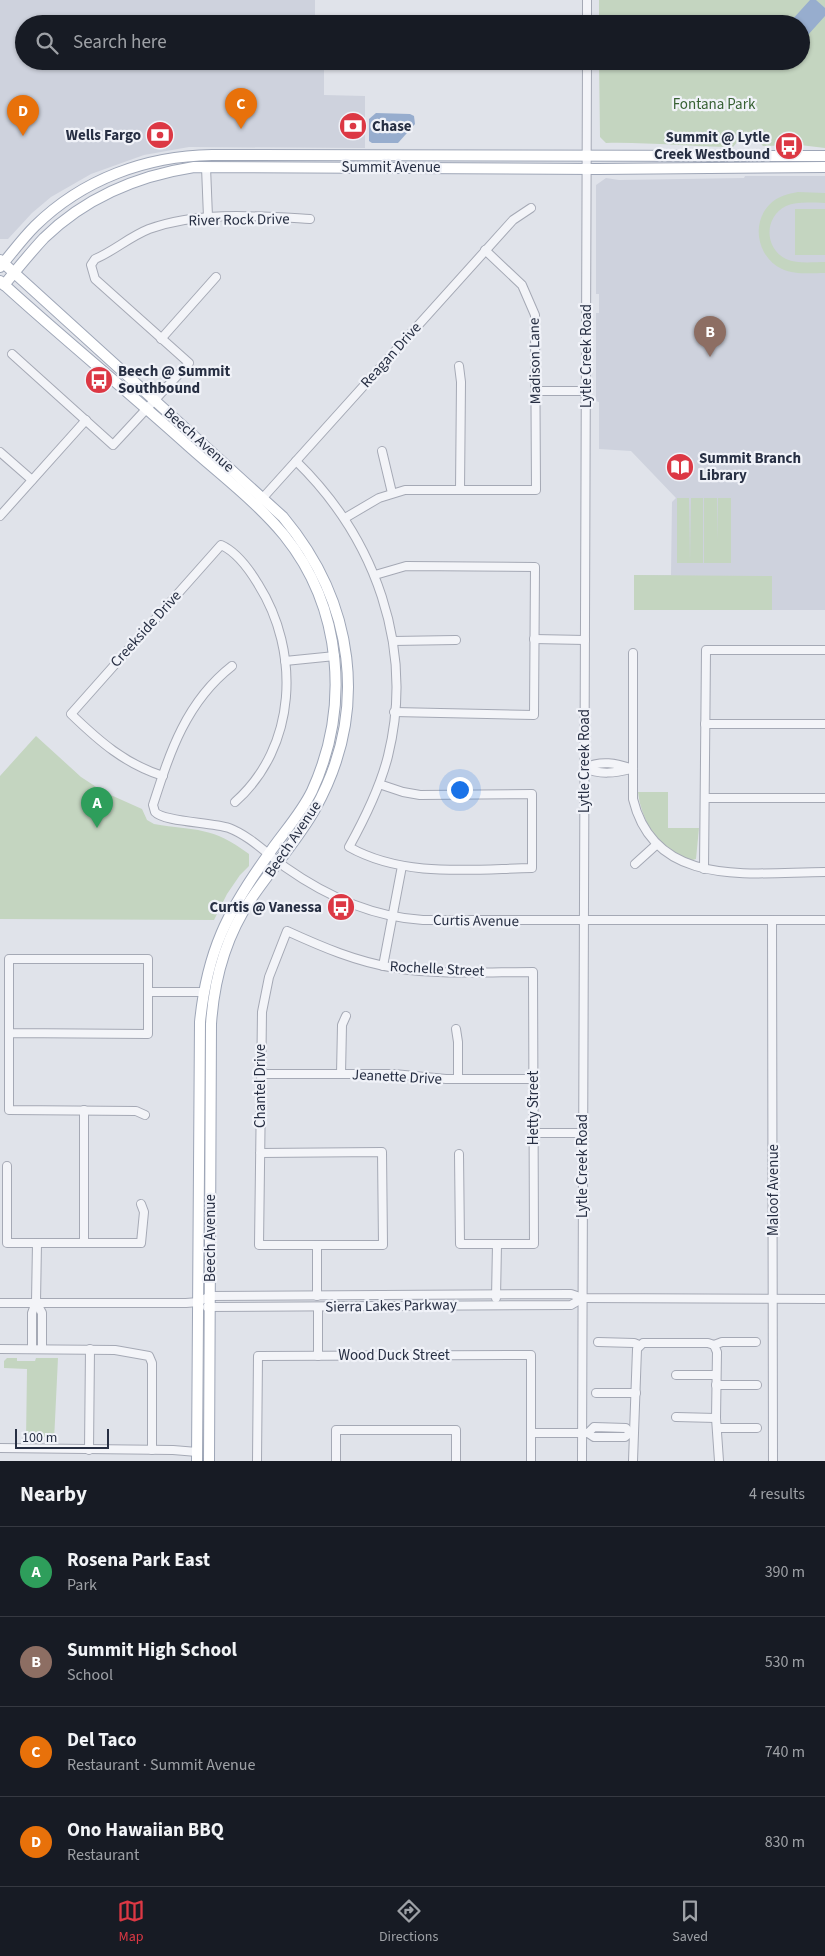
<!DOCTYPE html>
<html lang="en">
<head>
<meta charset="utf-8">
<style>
	:root { --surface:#171b24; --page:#20242c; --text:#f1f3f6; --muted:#9ea1a6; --line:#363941; --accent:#dc3844 }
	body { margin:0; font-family:"Source Sans 3",sans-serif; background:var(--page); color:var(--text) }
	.scale { position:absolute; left:15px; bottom:12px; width:94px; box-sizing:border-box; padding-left:5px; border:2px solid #272f43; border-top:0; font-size:14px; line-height:18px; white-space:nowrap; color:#272f43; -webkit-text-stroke:4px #f0f2f8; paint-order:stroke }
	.you { position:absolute; left:459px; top:789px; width:18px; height:18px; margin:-12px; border:4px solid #fff; border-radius:50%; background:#1a73e8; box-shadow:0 0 0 8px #1a73e833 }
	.badge { display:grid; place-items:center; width:32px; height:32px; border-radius:50%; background:var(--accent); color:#fff; font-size:16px; font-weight:700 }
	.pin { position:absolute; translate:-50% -41px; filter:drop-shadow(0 1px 2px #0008) }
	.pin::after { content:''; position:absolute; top:26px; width:18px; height:15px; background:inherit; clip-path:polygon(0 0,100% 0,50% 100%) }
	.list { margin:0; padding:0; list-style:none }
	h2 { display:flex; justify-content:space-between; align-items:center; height:65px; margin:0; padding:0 20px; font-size:21px }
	h2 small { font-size:16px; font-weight:400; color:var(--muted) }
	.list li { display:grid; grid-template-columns:32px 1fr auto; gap:15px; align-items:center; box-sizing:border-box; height:90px; padding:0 20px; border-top:1px solid var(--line) }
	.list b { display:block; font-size:19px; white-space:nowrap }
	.list p { margin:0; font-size:16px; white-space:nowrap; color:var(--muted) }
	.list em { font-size:16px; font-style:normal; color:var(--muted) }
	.icon { flex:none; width:28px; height:28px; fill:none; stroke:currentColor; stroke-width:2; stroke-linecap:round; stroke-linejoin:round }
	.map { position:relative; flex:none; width:825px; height:1461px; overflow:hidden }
	.search { position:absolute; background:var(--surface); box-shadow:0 1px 4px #0004; left:15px; right:15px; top:15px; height:55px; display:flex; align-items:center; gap:12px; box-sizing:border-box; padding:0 18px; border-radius:28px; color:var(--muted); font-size:19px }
	.sheet { height:425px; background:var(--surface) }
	nav { display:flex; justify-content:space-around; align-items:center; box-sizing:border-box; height:70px; border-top:1px solid var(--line); background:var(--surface); font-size:14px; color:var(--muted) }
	nav a { display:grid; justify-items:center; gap:2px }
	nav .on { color:var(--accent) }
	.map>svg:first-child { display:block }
	.built { fill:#ced2dd }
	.green { fill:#c4d5c0 }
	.water { fill:#97adce }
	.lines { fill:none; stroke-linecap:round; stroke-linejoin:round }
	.minor-casing { stroke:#a5a9b5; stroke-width:10 }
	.major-casing { stroke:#9ea6b7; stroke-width:12 }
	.minor { stroke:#f3f4f8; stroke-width:8 }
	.major { stroke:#fff; stroke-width:10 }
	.labels { text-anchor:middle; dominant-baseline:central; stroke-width:4.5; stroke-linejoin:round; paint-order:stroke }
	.park-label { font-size:15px; fill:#376133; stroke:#f0f2f8 }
	.poi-label { font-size:15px; font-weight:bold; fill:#272f43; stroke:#f0f2f8; text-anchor:start }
	.street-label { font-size:15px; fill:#272f43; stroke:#f0f2f8 }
</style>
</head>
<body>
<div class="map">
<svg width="825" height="1461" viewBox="0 0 825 1461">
	<rect width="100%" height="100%" fill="#e0e3ea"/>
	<g class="built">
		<path d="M0,0H315V24H24V61H324V95L365,96V148L189,147L144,155L91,174L51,197L32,213L8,239H0Z"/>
		<path d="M745,176H825V610H634V575H671L672,502L676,498L631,451L599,449V402L596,401V313H599V294H596V185L606,178L619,180L744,178Z"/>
	</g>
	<g class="green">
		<path d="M599,0H825V148L800,145L763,146L755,138L738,141L733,147C690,147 648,142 606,143L600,137L599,61H801V24H599Z"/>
		<path d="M798,192L825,193V203C813,203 797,201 786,206C764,217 764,248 786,259C797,264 813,262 825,262V273C812,273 795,275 782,269C758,258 750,224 770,204C778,196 788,194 798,192Z"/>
		<rect x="795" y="209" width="30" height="46"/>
		<path d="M677,498H689L690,563H677Z"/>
		<path d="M691,498H703V563H690Z"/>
		<path d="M704,498H717V542L718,498H731V563H704Z"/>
		<path d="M634,575L772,576V610H634Z"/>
		<path d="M36,736L81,777L104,792L142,809L147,820L154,824C196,831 212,826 249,854V866L240,875L227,894L214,920L0,919V776Z"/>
		<path d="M638,792H668V828H699L696,859C689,862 685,858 678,855C655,842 641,818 638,792Z"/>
		<path d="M7,1358H17V1361H35L36,1358H58L54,1441H50V1437H31V1441H26L27,1369L4,1368V1361Z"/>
	</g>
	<g class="water">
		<path d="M810,0H816L825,8V16L807,36L801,30V24H794L791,21Z"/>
		<path d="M376,113L410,114L414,116L415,124L398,143H372L369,141V119Z"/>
	</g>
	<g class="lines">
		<defs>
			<g id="minor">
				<path d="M587,24V0"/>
				<path d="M206,167L208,217"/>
				<path d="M161,339L216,277"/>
				<path d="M12,354L113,445L189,363L95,279L91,265L95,259C114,251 129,237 149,229C200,211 257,216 310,219"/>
				<path d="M459,366L461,382L460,490"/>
				<path d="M535,391H586"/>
				<path d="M382,451L392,493"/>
				<path d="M0,452L32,480"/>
				<path d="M296,461C375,538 415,647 388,756C380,788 365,818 349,847C404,878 472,869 532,868V794L420,795L403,792L379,784"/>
				<path d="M260,501L513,220L531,208"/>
				<path d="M0,516L86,420"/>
				<path d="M345,518L379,498L405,490H536L535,315L522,285L485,250"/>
				<path d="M375,575L406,566L535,567L534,715L394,712"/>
				<path d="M534,639L585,640"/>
				<path d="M393,641L456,640"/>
				<path d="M633,653V799C655,890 753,872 825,872"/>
				<path d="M285,661L335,656"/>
				<path d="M232,666C186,702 170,752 153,805L155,812C164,822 211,822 229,828C250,836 267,854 285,867C326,896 372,917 423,920H825"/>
				<path d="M705,724H825"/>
				<path d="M584,768C601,760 616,763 633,769"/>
				<path d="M584,768C600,775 615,773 631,769"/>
				<path d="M163,776C125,764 99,741 71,714L221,545C237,552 249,569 258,584C301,652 297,747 235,802"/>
				<path d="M705,798H825"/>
				<path d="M635,864L656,845"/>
				<path d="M704,869L706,650H825"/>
				<path d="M772,920L773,1461"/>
				<path d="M383,966L402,866"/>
				<path d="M148,992H203"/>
				<path d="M456,1029L458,1042V1079"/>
				<path d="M9,1033L148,1034V959H9V1110L136,1111L145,1115"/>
				<path d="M260,1074H394L446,1079H533"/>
				<path d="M341,1074L342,1025L346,1016"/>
				<path d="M533,1133H582"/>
				<path d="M260,1153L382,1152L383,1245H259L262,1012L269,977L287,931C322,947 357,962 395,968C440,975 488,972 533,972L534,1244H460L459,1154"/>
				<path d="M7,1166V1243H141L144,1212L141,1204"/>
				<path d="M84,1243V1110"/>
				<path d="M317,1245V1296"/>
				<path d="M496,1298L497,1244"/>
				<path d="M36,1302L42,1313V1349"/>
				<path d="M0,1303H186L198,1302L210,1296L571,1294L583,1298L825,1299"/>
				<path d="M207,1307L571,1305L583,1298"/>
				<path d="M598,1342L634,1343L639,1345"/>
				<path d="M714,1345L722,1342H756"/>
				<path d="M0,1349L115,1350L149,1356L152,1363V1450"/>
				<path d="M32,1349V1313L36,1302L37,1243"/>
				<path d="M318,1356V1307"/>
				<path d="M676,1375H716"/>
				<path d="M716,1385H757"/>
				<path d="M596,1393H636"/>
				<path d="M676,1417L716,1418"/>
				<path d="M717,1428H757"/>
				<path d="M531,1433H588L594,1437H625L630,1433L626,1428L594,1427L588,1433"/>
				<path d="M0,1448L173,1450L197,1452"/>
				<path d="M89,1450L90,1349"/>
				<path d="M257,1461L258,1356L531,1355V1461"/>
				<path d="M336,1461V1430H456V1461"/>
				<path d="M582,1461L587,61"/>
				<path d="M633,1461L637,1349L643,1343H708L714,1345L717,1352L716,1418L719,1461"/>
			</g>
			<g id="major">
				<path d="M0,260L283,517C354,602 370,710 315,809C297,841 271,869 251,899C226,936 214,979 211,1024L209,1461"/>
				<path d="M0,267C12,253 22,239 35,226C83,179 146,156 212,155L825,156"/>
				<path d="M0,281C60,336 123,387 183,441C217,472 255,500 284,535C343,608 350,708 312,791C301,814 282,834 268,855C227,912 207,952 200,1022L197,1461"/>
				<path d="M4,285C17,269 30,253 44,238C86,197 136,176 194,167L598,169L825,167"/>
			</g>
		</defs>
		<use href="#minor" class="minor-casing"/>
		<use href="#major" class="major-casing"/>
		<use href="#minor" class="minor"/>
		<use href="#major" class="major"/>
	</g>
	<defs>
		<symbol id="bank-disc" viewBox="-11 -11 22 22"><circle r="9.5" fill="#dc3844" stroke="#f0f2f8"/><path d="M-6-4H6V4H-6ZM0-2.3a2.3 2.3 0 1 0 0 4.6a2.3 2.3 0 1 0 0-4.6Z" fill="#fff"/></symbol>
		<symbol id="bus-disc" viewBox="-11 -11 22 22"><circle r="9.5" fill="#dc3844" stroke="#f0f2f8"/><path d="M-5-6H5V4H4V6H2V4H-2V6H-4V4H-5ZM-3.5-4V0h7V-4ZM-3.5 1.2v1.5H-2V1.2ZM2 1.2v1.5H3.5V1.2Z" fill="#fff"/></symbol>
		<symbol id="library-disc" viewBox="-11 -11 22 22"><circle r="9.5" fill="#dc3844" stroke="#f0f2f8"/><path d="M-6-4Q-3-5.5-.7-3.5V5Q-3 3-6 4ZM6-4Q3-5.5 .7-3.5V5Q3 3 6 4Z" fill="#fff"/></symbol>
	</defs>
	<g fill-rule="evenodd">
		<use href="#bank-disc" x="337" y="110" width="32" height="32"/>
		<use href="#bank-disc" x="144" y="119" width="32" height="32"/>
		<use href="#bus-disc" x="773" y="130" width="32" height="32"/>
		<use href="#bus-disc" x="83" y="364" width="32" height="32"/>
		<use href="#library-disc" x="664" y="451" width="32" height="32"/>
		<use href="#bus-disc" x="325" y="891" width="32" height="32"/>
	</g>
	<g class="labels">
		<g class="park-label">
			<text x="714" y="104">Fontana Park</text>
		</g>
		<g class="poi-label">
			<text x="372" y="126">Chase</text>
			<text x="141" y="135" text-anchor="end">Wells Fargo</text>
			<text x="770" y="137" text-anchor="end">Summit @ Lytle<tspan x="770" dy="17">Creek Westbound</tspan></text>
			<text x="118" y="371">Beech @ Summit<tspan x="118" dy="17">Southbound</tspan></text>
			<text x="699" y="458">Summit Branch<tspan x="699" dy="17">Library</tspan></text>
			<text x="322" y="907" text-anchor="end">Curtis @ Vanessa</text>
		</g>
		<g class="street-label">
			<text x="391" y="167">Summit Avenue</text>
			<text transform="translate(239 220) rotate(-1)">River Rock Drive</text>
			<text transform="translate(391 355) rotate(-48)">Reagan Drive</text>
			<text transform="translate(586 356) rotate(-90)">Lytle Creek Road</text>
			<text transform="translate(535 361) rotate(-91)">Madison Lane</text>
			<text transform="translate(199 440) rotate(42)">Beech Avenue</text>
			<text transform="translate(146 629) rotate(-48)">Creekside Drive</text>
			<text transform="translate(584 761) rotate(-90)">Lytle Creek Road</text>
			<text transform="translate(293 839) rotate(-56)">Beech Avenue</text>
			<text transform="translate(476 921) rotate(1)">Curtis Avenue</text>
			<text transform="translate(437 969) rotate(3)">Rochelle Street</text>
			<text transform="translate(397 1077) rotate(3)">Jeanette Drive</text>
			<text transform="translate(260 1086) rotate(-90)">Chantel Drive</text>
			<text transform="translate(533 1108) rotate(-90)">Hetty Street</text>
			<text transform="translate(582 1166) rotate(-90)">Lytle Creek Road</text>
			<text transform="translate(773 1190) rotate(-90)">Maloof Avenue</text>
			<text transform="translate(210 1238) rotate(-90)">Beech Avenue</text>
			<text transform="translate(391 1306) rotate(-1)">Sierra Lakes Parkway</text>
			<text x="394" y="1355">Wood Duck Street</text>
		</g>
	</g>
</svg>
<div class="scale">100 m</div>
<div class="you"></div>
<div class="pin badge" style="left:97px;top:828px;background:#2e9e5b">A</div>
<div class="pin badge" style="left:710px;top:357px;background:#8d6e63">B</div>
<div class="pin badge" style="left:241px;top:129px;background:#e8710a">C</div>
<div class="pin badge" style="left:23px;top:136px;background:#e8710a">D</div>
<div class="search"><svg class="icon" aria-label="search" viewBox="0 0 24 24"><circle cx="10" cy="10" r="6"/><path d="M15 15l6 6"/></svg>Search here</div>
</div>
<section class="sheet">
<h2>Nearby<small>4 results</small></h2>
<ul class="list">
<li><span class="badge" style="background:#2e9e5b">A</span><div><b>Rosena Park East</b><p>Park</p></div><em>390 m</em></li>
<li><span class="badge" style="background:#8d6e63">B</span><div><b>Summit High School</b><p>School</p></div><em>530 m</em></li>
<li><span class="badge" style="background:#e8710a">C</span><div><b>Del Taco</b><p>Restaurant · Summit Avenue</p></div><em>740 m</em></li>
<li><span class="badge" style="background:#e8710a">D</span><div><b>Ono Hawaiian BBQ</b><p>Restaurant</p></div><em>830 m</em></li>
</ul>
</section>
<nav>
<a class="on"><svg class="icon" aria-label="map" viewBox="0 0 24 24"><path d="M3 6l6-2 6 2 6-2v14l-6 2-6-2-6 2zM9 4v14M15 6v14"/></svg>Map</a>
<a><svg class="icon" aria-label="directions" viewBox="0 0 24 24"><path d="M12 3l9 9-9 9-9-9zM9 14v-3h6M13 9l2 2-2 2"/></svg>Directions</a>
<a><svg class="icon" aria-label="saved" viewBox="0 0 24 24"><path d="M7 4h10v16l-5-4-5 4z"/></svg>Saved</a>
</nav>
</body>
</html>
